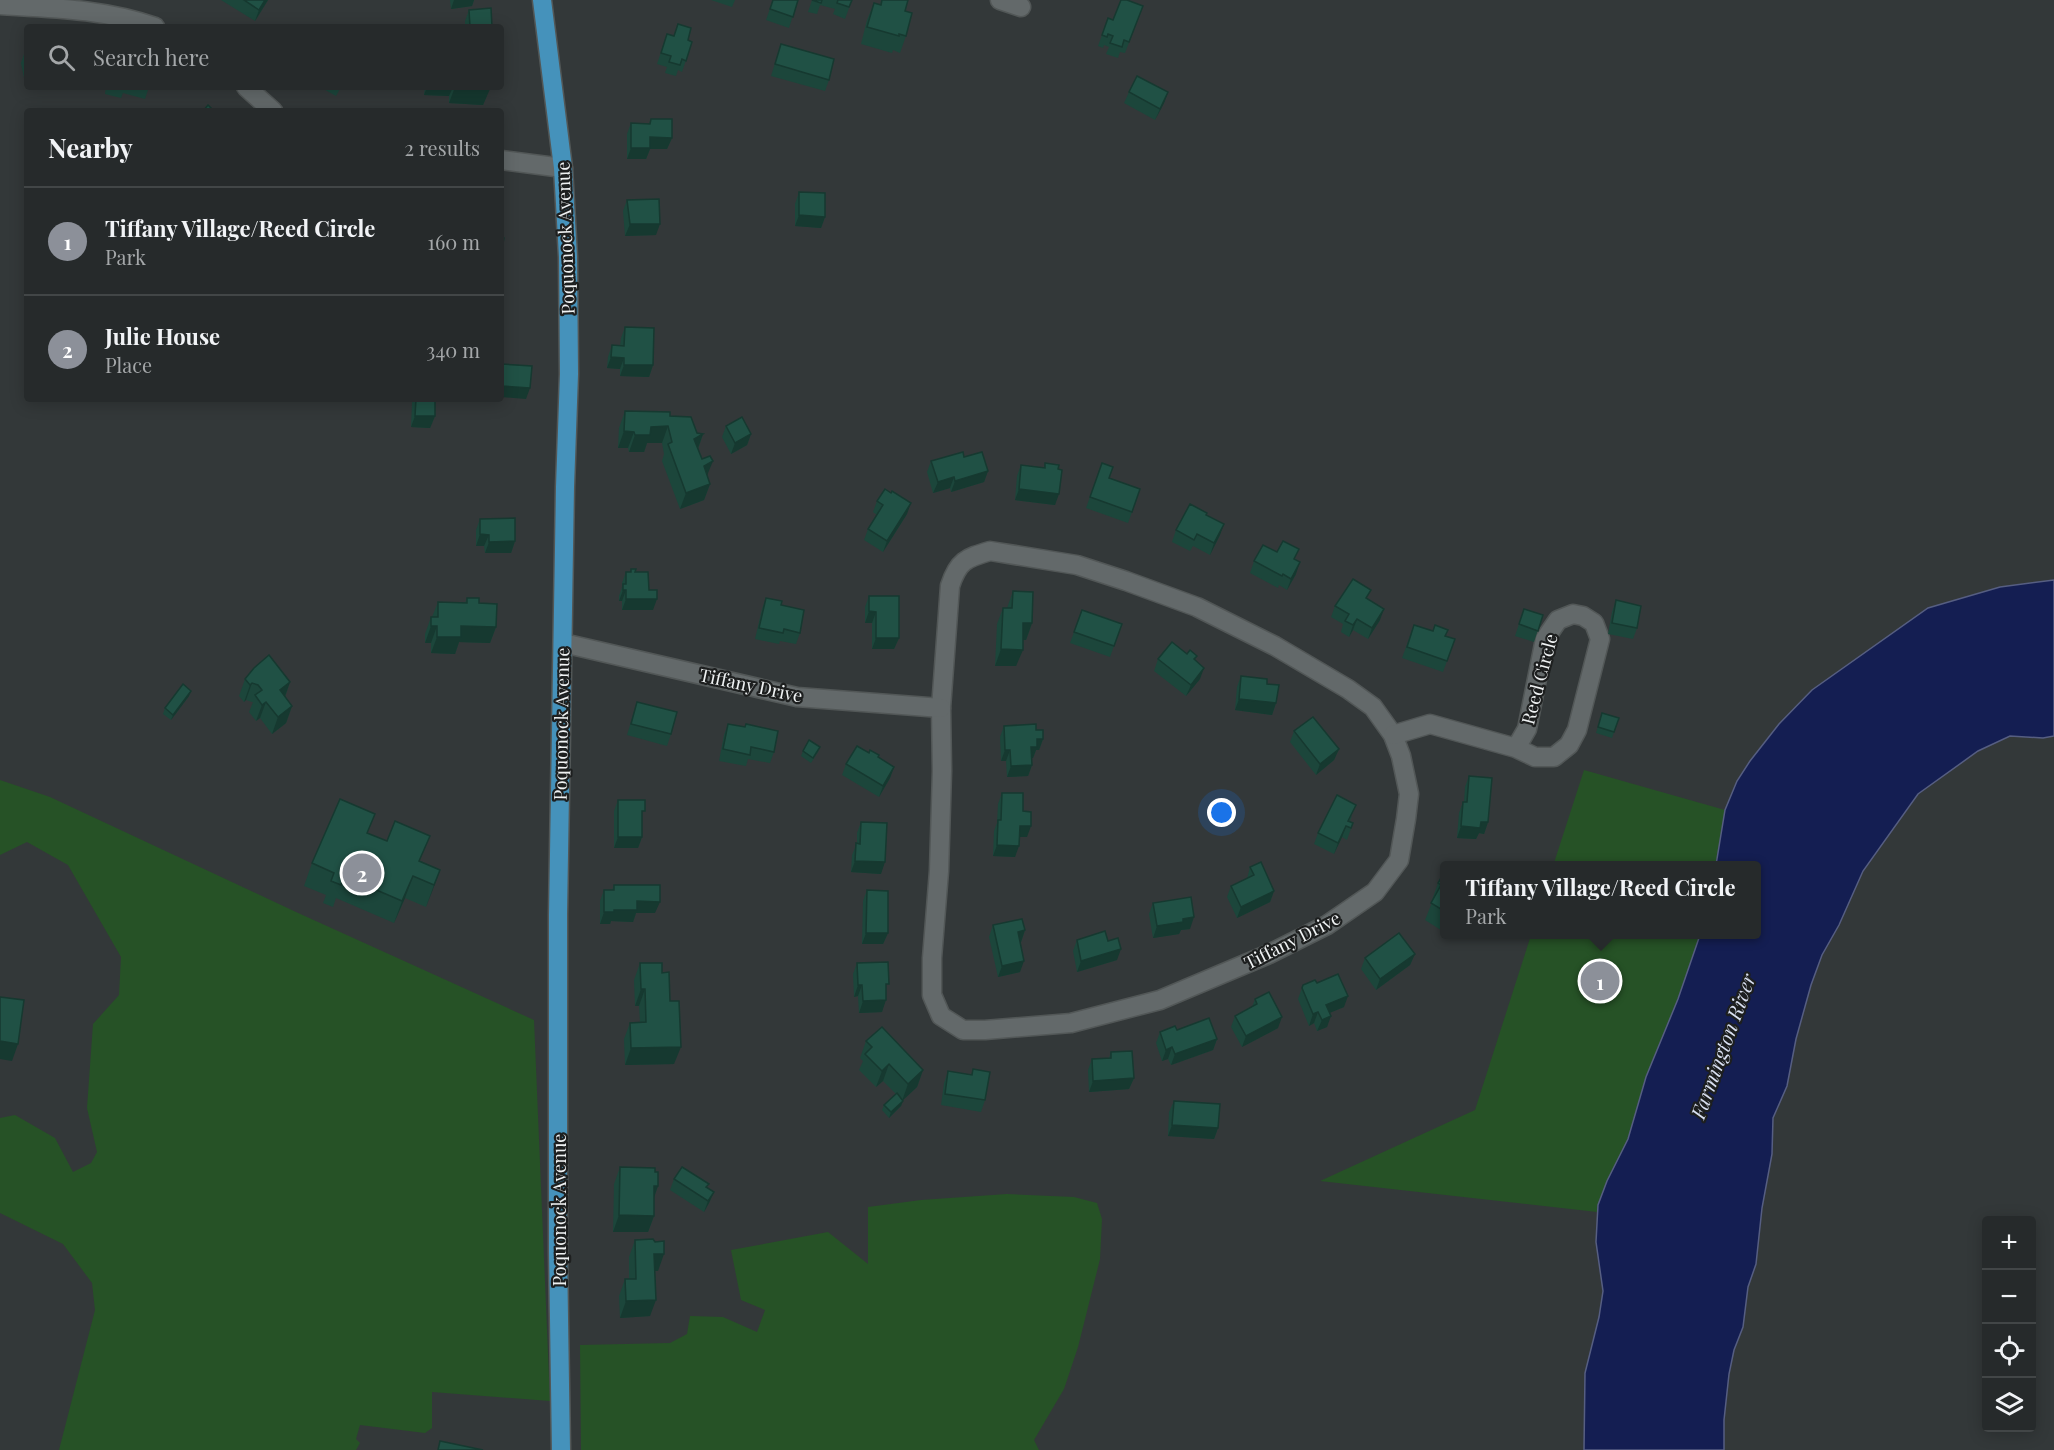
<!DOCTYPE html>
<html lang="en">
<head>
<meta charset="utf-8">
<style>
	:root { --surface:#262a2b; --page:#323637; --text:#f1f3f6; --muted:#a4a7a9; --line:#424647; --accent:#8c9099 }
	body { margin:0; font-family:"Playfair Display",serif; background:var(--page); color:var(--text) }
	.controls { position:absolute; right:18px; bottom:18px; display:grid; overflow:hidden; border-radius:6px; box-shadow:0 3px 15px #0003 }
	.controls button { width:54px; height:54px; display:grid; place-items:center; padding:0; border:0; border-bottom:2px solid var(--line); background:var(--surface); color:var(--text); font:30px sans-serif }
	.you { position:absolute; left:1222px; top:813px; width:21px; height:21px; margin:-15px; border:4px solid #fff; border-radius:50%; background:#1a73e8; box-shadow:0 0 0 9px #1a73e833 }
	.badge { display:grid; place-items:center; width:39px; height:39px; border-radius:50%; background:var(--accent); color:#fff; font-size:20px; font-weight:700 }
	.pin { position:absolute; translate:-50% -50%; border:3px solid #fff; box-shadow:0 2px 6px #0006 }
	.popup { position:absolute; left:1440px; top:861px; width:321px; height:78px; box-sizing:border-box; display:grid; place-content:center; border-radius:6px; background:var(--surface); filter:drop-shadow(0 2px 4px #0005); font-size:20px; white-space:nowrap; color:var(--muted) }
	.popup b { font-size:22px; color:var(--text) }
	.popup::after { content:''; position:absolute; left:50%; top:100%; margin-left:-12px; border:12px solid transparent; border-top-color:var(--surface) }
	.list { margin:0; padding:0; list-style:none }
	h2 { display:flex; justify-content:space-between; align-items:center; height:78px; margin:0; padding:0 24px; font-size:26px }
	h2 small { font-size:20px; font-weight:400; color:var(--muted) }
	.list li { display:grid; grid-template-columns:39px 1fr auto; gap:18px; align-items:center; box-sizing:border-box; height:108px; padding:0 24px; border-top:2px solid var(--line) }
	.list b { display:block; font-size:22px; white-space:nowrap }
	.list p { margin:0; font-size:20px; white-space:nowrap; color:var(--muted) }
	.list em { font-size:20px; font-style:normal; color:var(--muted) }
	.icon { flex:none; width:33px; height:33px; fill:none; stroke:currentColor; stroke-width:2; stroke-linecap:round; stroke-linejoin:round }
	.map { position:relative; flex:none; width:2054px; height:1450px; overflow:hidden }
	.search { position:absolute; background:var(--surface); box-shadow:0 3px 15px #0003; left:24px; top:24px; width:480px; height:66px; display:flex; align-items:center; gap:15px; box-sizing:border-box; padding:0 21px; border-radius:6px; color:var(--muted); font-size:22px }
	.panel { position:absolute; background:var(--surface); box-shadow:0 3px 15px #0003; left:24px; top:108px; width:480px; height:294px; border-radius:6px }
	.map>svg:first-child { display:block }
	.green { fill:#265226 }
	.water { fill:#141e52; stroke:#565e82; stroke-width:1.5 }
	.lines { fill:none; stroke-linecap:round; stroke-linejoin:round }
	.minor-casing { stroke:#525757; stroke-width:21 }
	.major-casing { stroke:#525757; stroke-width:21 }
	.minor { stroke:#63696a; stroke-width:18 }
	.major { stroke:#4592bb; stroke-width:18 }
	.wall { fill:#1c463b }
	.shaded-wall { fill:#163930 }
	.building { fill:#205145; stroke:#163930; stroke-width:1.5 }
	.labels { text-anchor:middle; dominant-baseline:central; stroke-width:4.5; stroke-linejoin:round; paint-order:stroke }
	.street-label { font-size:18px; fill:#eff2f3; stroke:#1d1f1f }
	.water-label { font-size:20px; font-style:italic; fill:#d8dff0; stroke:#1d1f1f }
</style>
</head>
<body>
<div class="map">
<svg width="2054" height="1450" viewBox="0 0 2054 1450">
	<rect width="100%" height="100%" fill="#333839"/>
	<g class="green">
		<path d="M1584,770L1725,810L1716,865L1553,866Z"/>
		<path d="M0,780L50,797L296,912L534,1020L550,1401L432,1392V1428L425,1433L360,1425L356,1439L360,1443L356,1450H59L95,1310L92,1283L63,1244L0,1213V1118L15,1115L55,1138L73,1172L91,1163L97,1152L87,1108L93,1024L119,995L121,957L68,865L27,842L0,855Z"/>
		<path d="M1531,935H1700L1678,999L1646,1077L1628,1139L1602,1193L1597,1212L1320,1181L1475,1110Z"/>
		<path d="M1007,1194L1074,1197L1097,1203L1102,1219L1100,1259L1078,1347L1064,1389L1034,1440L1039,1450H581L580,1345L670,1343L687,1334L690,1316L723,1317L757,1332L765,1310L741,1300L731,1250L828,1232L868,1264V1207L921,1200Z"/>
	</g>
	<path class="water" d="M2054,580V736L2043,738L2010,736L1978,751L1918,794L1863,871L1839,925L1822,955L1811,985L1796,1039L1787,1086L1773,1118L1772,1154L1762,1208L1756,1264L1748,1287L1743,1327L1734,1350L1729,1374L1724,1420V1450H1584L1585,1373L1599,1317L1603,1291L1596,1242L1598,1205L1607,1181L1628,1139L1646,1077L1678,999L1700,935L1756,934V866L1716,865L1725,810L1737,781L1750,761L1779,724L1812,690L1928,608L2000,587Z"/>
	<g class="lines">
		<defs>
			<g id="minor">
				<path d="M1000,0L1021,7"/>
				<path d="M0,5C52,8 105,9 155,27"/>
				<path d="M246,87L273,111"/>
				<path d="M501,160L563,168"/>
				<path d="M990,551L1077,565L1126,581L1197,607L1275,646L1348,689L1373,707L1393,735L1401,756L1409,794L1406,819L1399,860L1375,892L1327,925L1269,954L1160,1000L1071,1023L985,1030H963L941,1016L932,995V958L939,871L942,771L941,708L950,586C958,561 966,558 990,551Z"/>
				<path d="M563,643L797,697L941,708"/>
				<path d="M1393,735L1430,724L1516,748L1527,729L1545,639L1558,620L1573,614L1583,616L1594,623L1600,639L1577,730L1569,745L1554,757H1535L1516,748"/>
			</g>
			<path id="major" d="M542,0L563,168L568,257L569,374L565,487L558,915V1252L561,1450"/>
		</defs>
		<use href="#minor" class="minor-casing"/>
		<use href="#major" class="major-casing"/>
		<use href="#minor" class="minor"/>
		<use href="#major" class="major"/>
	</g>
	<g class="wall">
		<path d="M221,0H268L255,21Z"/>
		<path d="M450,0H474L472,6L451,9Z"/>
		<path d="M711,0H735L732,7Z"/>
		<path d="M773,0H798L789,28L766,20Z"/>
		<path d="M812,0H852L845,19L833,14L835,9L820,5L817,14L808,12Z"/>
		<path d="M881,0H908L905,11L906,36L900,53L893,50L892,53L861,44L867,20L874,3L880,5Z"/>
		<path d="M1143,6L1125,53L1120,52L1118,58L1106,54L1109,47L1104,45L1103,48L1098,46L1108,18L1113,20Z"/>
		<path d="M469,10L492,27H465V21Z"/>
		<path d="M667,34L692,42L682,72L678,70L676,76L665,73L667,67L657,64Z"/>
		<path d="M781,44L829,80L825,91L771,76Z"/>
		<path d="M25,51H27V82L25,83L21,63Z"/>
		<path d="M106,87H149L145,99L123,93L121,98L105,94Z"/>
		<path d="M320,87H341L336,96Z"/>
		<path d="M425,87H490L483,105L449,103V96L424,95Z"/>
		<path d="M1129,92H1168L1164,103L1155,120L1124,103Z"/>
		<path d="M651,119L672,138L667,149H650L646,159H627V134L631,123L649,124Z"/>
		<path d="M799,192L825,217L821,228L795,226V204Z"/>
		<path d="M627,200L656,235L625,236L623,211Z"/>
		<path d="M625,327L653,365L649,377L620,376V369L607,368L608,357L612,345L620,346L621,338Z"/>
		<path d="M413,399H435V416L430,428L411,427L412,403Z"/>
		<path d="M625,411L670,416L697,433L703,434L698,449L710,484L704,500L680,509L662,461L664,454L662,443H647L644,452H629L628,448H618L619,428Z"/>
		<path d="M726,426L751,434L747,445L731,454L722,437Z"/>
		<path d="M964,457L988,471L984,482L951,492L950,488L933,493L927,472L931,461Z"/>
		<path d="M1045,463L1058,469L1055,505L1015,500L1017,476L1021,465L1044,468Z"/>
		<path d="M1102,463L1109,478L1132,512L1128,523L1086,508Z"/>
		<path d="M877,501L907,514L883,552L864,540L868,529L877,515L873,512Z"/>
		<path d="M1207,515L1220,535L1210,555L1193,546L1190,551L1172,542L1176,530Z"/>
		<path d="M480,519L515,541L511,553H485L484,546H476V530Z"/>
		<path d="M1277,552L1295,560L1296,574L1287,590L1279,585L1278,588L1250,573L1254,561Z"/>
		<path d="M631,569L635,572L649,590L653,610H622V601H619V596L622,587V583L626,572H630Z"/>
		<path d="M1013,591L1032,623L1026,640H1023L1016,666H995L997,624L1003,608H1007Z"/>
		<path d="M869,596L899,638L894,649H872V623H865V607Z"/>
		<path d="M467,598L479,603L496,627L490,643L459,642L455,654L431,653V643H425V634L431,617H432L438,602L465,603Z"/>
		<path d="M766,598L781,605L800,633L796,644L780,641L779,644L755,639L762,609Z"/>
		<path d="M1367,599L1380,620L1368,639L1353,630L1349,637L1341,632L1343,624L1331,617L1335,606Z"/>
		<path d="M1616,600L1637,628L1633,639L1608,634L1612,612Z"/>
		<path d="M1524,609L1543,615L1534,642L1515,636Z"/>
		<path d="M1082,610L1122,624L1110,657L1070,643Z"/>
		<path d="M1414,625L1455,639L1443,672L1402,658Z"/>
		<path d="M1187,654L1197,656L1195,660L1200,679L1186,696L1154,671L1158,659Z"/>
		<path d="M1241,676L1267,684L1276,703L1272,715L1235,710L1237,687Z"/>
		<path d="M245,679L290,682L285,697L292,706L286,723L272,734L260,718L256,721L249,712L253,702H252L246,700L244,702L239,696Z"/>
		<path d="M191,691L189,696L171,720L163,714L165,708Z"/>
		<path d="M637,702L671,734L667,746L627,735Z"/>
		<path d="M1602,713L1619,718L1612,738L1596,733Z"/>
		<path d="M728,724L745,727L746,724L774,752L770,763L748,759L746,766L719,761L724,735Z"/>
		<path d="M1004,726L1036,730L1043,739L1039,750H1036L1033,758H1032V765L1028,776L1007,777L1006,761H1001L1000,737Z"/>
		<path d="M1294,731L1339,749L1334,760L1316,775L1290,742Z"/>
		<path d="M820,747L818,752L811,763L801,756L803,751Z"/>
		<path d="M878,758L894,767L890,778L879,797L842,775L846,764Z"/>
		<path d="M1469,776L1488,822L1484,834L1479,833L1476,839L1457,838L1459,813L1463,802H1464L1465,787Z"/>
		<path d="M1002,793L1023,811L1027,837H1019L1015,857L993,856L994,831L997,823L998,804Z"/>
		<path d="M618,800L642,820V837L638,848H614V811Z"/>
		<path d="M1352,816L1350,821L1353,823L1347,840L1342,837L1334,854L1314,844L1318,833Z"/>
		<path d="M861,822L881,874L851,872L852,855L857,843V833Z"/>
		<path d="M368,833L420,861L440,870L426,907L405,898L394,923L336,898L333,907L323,903L326,895L304,886L312,863Z"/>
		<path d="M1250,867L1274,891L1270,902L1237,918L1227,897L1231,886L1247,879Z"/>
		<path d="M1444,873V932L1425,920L1433,900H1432L1438,883Z"/>
		<path d="M614,885L655,913H636L633,922L611,921L610,924H600V901L604,890H612Z"/>
		<path d="M867,890L888,933L883,944H862L863,901Z"/>
		<path d="M1153,903L1190,929L1181,930L1179,934L1153,938L1149,914Z"/>
		<path d="M993,925L1025,930L1021,942H1020V972L998,977L989,937Z"/>
		<path d="M1077,940L1108,941L1117,960L1077,972L1073,951Z"/>
		<path d="M1415,954L1410,965L1376,990L1361,969L1365,958Z"/>
		<path d="M640,963L662,973L670,1001L674,1064L625,1065L624,1039L630,1023L640,1022L639,1006H635L634,980Z"/>
		<path d="M857,963L886,992L882,1012L859,1013L858,996L854,997L853,974Z"/>
		<path d="M1317,983L1344,1007L1329,1013L1327,1027L1317,1031L1314,1023L1309,1026L1298,999L1303,985Z"/>
		<path d="M1255,999L1278,1028L1242,1047L1231,1027L1235,1016L1252,1007Z"/>
		<path d="M1177,1030L1217,1039L1213,1050L1171,1065L1168,1059L1162,1061L1156,1043L1160,1032Z"/>
		<path d="M866,1041L923,1070L917,1087L903,1100L901,1106L889,1118L882,1110L884,1105L896,1094L883,1081L876,1087L859,1070L863,1061L860,1058Z"/>
		<path d="M1111,1052L1134,1078L1129,1089L1089,1092L1088,1070L1092,1059L1109,1058Z"/>
		<path d="M973,1069L985,1100L981,1112L941,1105L944,1083L948,1071L971,1075Z"/>
		<path d="M1174,1101L1218,1128L1214,1139L1168,1136L1169,1112Z"/>
		<path d="M620,1167L655,1172L658,1186L654,1197V1216L648,1232H613L614,1184Z"/>
		<path d="M674,1179L707,1188L714,1192L709,1203L704,1212L670,1190Z"/>
		<path d="M635,1240L658,1271H655L650,1316L620,1318L619,1296L625,1279H629V1257Z"/>
	</g>
	<g class="shaded-wall">
		<path d="M265,0H268L255,21L259,10Z"/>
		<path d="M454,0H474L472,6L451,9Z"/>
		<path d="M427,87H453L449,96L424,95Z"/>
		<path d="M455,87L490,89L483,105L449,103Z"/>
		<path d="M1168,92L1164,103L1155,120L1160,109Z"/>
		<path d="M650,137L672,138L667,149H650L646,159H627L631,148Z"/>
		<path d="M799,215L825,217L821,228L795,226Z"/>
		<path d="M630,224H660L656,235L625,236Z"/>
		<path d="M611,357L624,358L620,369L607,368Z"/>
		<path d="M624,365H653L649,377L620,376Z"/>
		<path d="M501,386L530,388L526,399L501,397Z"/>
		<path d="M415,416H435L430,428L411,427Z"/>
		<path d="M668,426L662,443H647L644,452H629L635,435L651,427Z"/>
		<path d="M624,431L634,432L628,448H618Z"/>
		<path d="M703,434L697,451L694,439Z"/>
		<path d="M751,434L747,445L731,454L735,443Z"/>
		<path d="M713,461L706,478L704,466Z"/>
		<path d="M988,471L984,482L951,492L955,481Z"/>
		<path d="M954,477L950,488L933,493L938,482Z"/>
		<path d="M710,484L704,500L680,509L686,493Z"/>
		<path d="M1019,489L1059,494L1055,505L1015,500Z"/>
		<path d="M911,503L907,514L883,552L887,541Z"/>
		<path d="M1224,524L1220,535L1210,555L1214,543Z"/>
		<path d="M480,534L489,535L484,546H476Z"/>
		<path d="M515,541L511,553H485L489,542Z"/>
		<path d="M1300,562L1296,574L1287,590L1291,579Z"/>
		<path d="M623,590H626L622,601H619Z"/>
		<path d="M626,599H657L653,610H622Z"/>
		<path d="M1384,609L1380,620L1368,639L1372,628Z"/>
		<path d="M869,611L876,612L872,623H865Z"/>
		<path d="M1357,619L1353,630L1349,637L1353,625Z"/>
		<path d="M1023,623H1032L1026,640H1017Z"/>
		<path d="M431,626H437L431,643H425Z"/>
		<path d="M461,626L496,627L490,643L459,642L455,654L431,653L437,637Z"/>
		<path d="M876,638H899L894,649H872Z"/>
		<path d="M1001,649L1023,650L1016,666H995Z"/>
		<path d="M1204,668L1200,679L1186,696L1191,685Z"/>
		<path d="M290,682L284,699L280,690Z"/>
		<path d="M252,683L246,700L244,702L250,685Z"/>
		<path d="M191,691L189,696L171,720L173,715Z"/>
		<path d="M1239,699L1276,703L1272,715L1235,710Z"/>
		<path d="M266,702L260,718L256,721L262,705Z"/>
		<path d="M292,706L286,723L272,734L278,717Z"/>
		<path d="M1037,739H1043L1039,750H1036L1033,758H1027L1031,747Z"/>
		<path d="M1339,749L1334,760L1316,775L1320,764Z"/>
		<path d="M1005,750H1010L1006,761H1001Z"/>
		<path d="M1032,765L1028,776L1007,777L1011,766Z"/>
		<path d="M894,767L890,778L879,797L883,786Z"/>
		<path d="M1481,822H1488L1484,834L1479,833L1476,839L1457,838L1461,826Z"/>
		<path d="M1020,826H1031L1027,837H1016Z"/>
		<path d="M1346,826L1342,837L1334,854L1338,843Z"/>
		<path d="M618,837H642L638,848H614Z"/>
		<path d="M997,845L1019,846L1015,857L993,856Z"/>
		<path d="M855,861L885,862L881,874L851,872Z"/>
		<path d="M440,870L432,892L426,907L434,885Z"/>
		<path d="M413,876L405,898L394,923L402,901Z"/>
		<path d="M1274,891L1270,902L1237,918L1241,907Z"/>
		<path d="M637,901L660,902L655,913H636L633,922L611,921L610,924H600L604,912L614,910Z"/>
		<path d="M1194,917L1190,929L1181,930L1179,934L1153,938L1157,926L1183,919Z"/>
		<path d="M1025,930L1021,942L1013,943L1018,932Z"/>
		<path d="M866,933H888L883,944H862Z"/>
		<path d="M1121,949L1117,960L1077,972L1081,961Z"/>
		<path d="M1415,954L1410,965L1376,990L1380,979Z"/>
		<path d="M1024,961L1020,972L998,977L1002,966Z"/>
		<path d="M858,985H862L858,996L854,997Z"/>
		<path d="M641,989H645L639,1006H635Z"/>
		<path d="M1348,996L1344,1007L1322,1016L1326,1005Z"/>
		<path d="M886,1000L882,1012L859,1013L863,1001Z"/>
		<path d="M1318,1012L1314,1023L1309,1026L1313,1014Z"/>
		<path d="M1331,1016L1327,1027L1317,1031L1322,1020Z"/>
		<path d="M1282,1017L1278,1028L1242,1047L1246,1036Z"/>
		<path d="M1217,1039L1213,1050L1171,1065L1175,1054Z"/>
		<path d="M0,1041L18,1044L12,1061L0,1059Z"/>
		<path d="M681,1047L674,1064L625,1065L631,1048Z"/>
		<path d="M1172,1047L1168,1059L1162,1061L1166,1050Z"/>
		<path d="M889,1064L883,1081L876,1087L882,1071Z"/>
		<path d="M923,1070L917,1087L902,1101L908,1084Z"/>
		<path d="M1134,1078L1129,1089L1089,1092L1093,1081Z"/>
		<path d="M903,1101L901,1106L889,1118L891,1112Z"/>
		<path d="M1172,1125L1218,1128L1214,1139L1168,1136Z"/>
		<path d="M654,1186H658L652,1203Z"/>
		<path d="M714,1192L709,1203L704,1212L708,1201Z"/>
		<path d="M619,1215L654,1216L648,1232H613Z"/>
		<path d="M654,1254H664L658,1271H648Z"/>
		<path d="M656,1300L650,1316L620,1318L626,1301Z"/>
	</g>
	<g class="building">
		<path d="M244,0H265L259,10Z"/>
		<path d="M773,0H798L793,17L770,9Z"/>
		<path d="M812,0H822L821,3Z"/>
		<path d="M838,0H852L849,7L837,3Z"/>
		<path d="M882,0H908L905,11L912,13L906,36L899,34V36L867,27L874,3L881,5Z"/>
		<path d="M1121,0H1127L1143,6L1129,42L1124,40L1122,47L1110,43L1113,36L1108,34L1107,37L1102,35L1108,18L1113,20Z"/>
		<path d="M491,8L492,27H470L469,10Z"/>
		<path d="M678,24L691,28L688,40L692,42L686,61L682,59L680,65L669,62L671,56L661,53L667,34L674,36Z"/>
		<path d="M781,44L834,59L829,80L775,64Z"/>
		<path d="M25,51H27V63Z"/>
		<path d="M1137,76L1168,92L1160,109L1129,92Z"/>
		<path d="M461,87H490V89Z"/>
		<path d="M208,105L214,111H203Z"/>
		<path d="M651,119H672V138L650,137V148H631V123L650,124Z"/>
		<path d="M799,192L825,193V217L799,215Z"/>
		<path d="M659,199L660,224H630L627,200Z"/>
		<path d="M501,237L504,238L501,253Z"/>
		<path d="M625,327L654,328L653,365H624V358L611,357L612,345L624,346Z"/>
		<path d="M501,364L532,366L530,388L501,386Z"/>
		<path d="M416,399H435V416H415Z"/>
		<path d="M625,411L670,412V416L691,417L697,433L703,434L694,439L702,459L710,456L713,461L704,466L710,484L686,493L668,444L672,442L668,426L651,427L650,435H635L634,432L624,431Z"/>
		<path d="M742,417L751,434L735,443L726,426Z"/>
		<path d="M963,452L964,457L982,452L988,471L955,481L954,477L938,482L931,461Z"/>
		<path d="M1045,463L1059,465L1058,469L1062,470L1059,494L1019,489L1021,465L1045,468Z"/>
		<path d="M1102,463L1113,467L1109,478L1140,489L1132,512L1090,497Z"/>
		<path d="M885,489L891,493L892,491L911,503L887,541L868,529L883,505L877,501Z"/>
		<path d="M1190,504L1207,513L1206,515L1224,524L1214,543L1197,534L1194,540L1176,530Z"/>
		<path d="M515,518V541L489,542V535L480,534V519Z"/>
		<path d="M1283,541L1299,549L1294,559L1300,562L1291,579L1283,574L1282,576L1254,561L1263,545L1277,552Z"/>
		<path d="M631,569H636L635,572H648L649,590H657V599H626V590H623V584H626V572H631Z"/>
		<path d="M1353,579L1371,590L1366,598L1384,609L1372,628L1357,619L1353,625L1345,621L1349,614L1335,606Z"/>
		<path d="M1013,591L1033,592L1032,623H1023V650L1001,649L1003,608H1012Z"/>
		<path d="M869,596H899V638H876V612L869,611Z"/>
		<path d="M467,598H479V603L497,604L496,627L461,626V637H437V626H431V617H438V602L467,603Z"/>
		<path d="M766,598L782,601L781,605L804,610L800,633L784,629L783,633L759,628Z"/>
		<path d="M1616,600L1641,606L1637,628L1612,623Z"/>
		<path d="M1524,609L1543,615L1538,631L1519,624Z"/>
		<path d="M1082,610L1122,624L1114,646L1074,632Z"/>
		<path d="M1414,625L1433,631L1435,625L1448,630L1445,636L1455,639L1447,661L1407,647Z"/>
		<path d="M1172,642L1187,654L1190,650L1197,656L1194,659L1204,668L1191,685L1158,659Z"/>
		<path d="M269,655L290,682L280,690L292,706L278,717L266,702L262,705L255,695L262,690L258,685L252,683L250,685L245,679L254,668Z"/>
		<path d="M1241,676L1267,679V684L1279,685L1276,703L1239,699Z"/>
		<path d="M183,684L191,691L173,715L165,708Z"/>
		<path d="M637,702L677,712L671,734L631,724Z"/>
		<path d="M1602,713L1619,718L1614,732L1598,727Z"/>
		<path d="M1313,717L1339,749L1320,764L1294,731Z"/>
		<path d="M728,724L745,727L746,724L778,731L774,752L751,747L750,755L723,749Z"/>
		<path d="M1036,724V730H1043V739H1037V747H1031L1032,765L1011,766L1010,750H1005L1004,726Z"/>
		<path d="M809,740L820,747L813,758L803,751Z"/>
		<path d="M857,746L869,753L870,750L879,755L878,757L894,767L883,786L846,764Z"/>
		<path d="M1469,776L1492,778L1488,822H1481L1480,828L1461,826L1463,802H1467Z"/>
		<path d="M1002,793H1023V811L1031,812V826H1020L1019,846L997,845L998,820H1001Z"/>
		<path d="M1337,795L1356,805L1348,821L1353,823L1351,828L1346,826L1338,843L1318,833Z"/>
		<path d="M340,799L375,814L367,833L387,841L395,821L430,836L419,861L440,870L434,885L413,876L402,901L344,876L341,885L331,881L334,873L312,863Z"/>
		<path d="M618,800H645V811H642V837H618Z"/>
		<path d="M861,822L887,823L885,862L855,861L856,843L860,844Z"/>
		<path d="M1261,862L1274,891L1241,907L1231,886L1254,875L1250,867Z"/>
		<path d="M1444,873V911L1431,903L1441,885L1438,883Z"/>
		<path d="M614,885H660V902L637,901V910H614V912H604V890H614Z"/>
		<path d="M867,890L888,891V933H866Z"/>
		<path d="M1191,897L1194,917L1183,919V922L1157,926L1153,903Z"/>
		<path d="M1022,919L1025,930L1018,932L1024,961L1002,966L993,925Z"/>
		<path d="M1105,931L1108,941L1118,938L1121,949L1081,961L1077,940Z"/>
		<path d="M1399,933L1415,954L1380,979L1365,958Z"/>
		<path d="M888,962L889,984H886V1000L863,1001L862,985H858L857,963Z"/>
		<path d="M640,963H662V973L669,972L670,1001H679L681,1047L631,1048L630,1023L646,1022L645,989H641Z"/>
		<path d="M1338,974L1348,996L1326,1005L1331,1016L1322,1020L1318,1012L1313,1014L1302,988L1303,985L1315,980L1317,983Z"/>
		<path d="M1269,992L1282,1017L1246,1036L1235,1016L1257,1004L1255,999Z"/>
		<path d="M0,997L24,1000L18,1044L0,1041Z"/>
		<path d="M1209,1018L1217,1039L1175,1054L1172,1047L1166,1050L1160,1032L1175,1026L1177,1030Z"/>
		<path d="M882,1027L923,1070L908,1084L889,1064L882,1071L865,1054L872,1047L866,1041Z"/>
		<path d="M1132,1051L1134,1078L1093,1081L1092,1059L1111,1058V1052Z"/>
		<path d="M973,1069L990,1072L985,1100L945,1094L948,1071L972,1075Z"/>
		<path d="M897,1093L903,1101L891,1112L884,1105Z"/>
		<path d="M1174,1101L1220,1104L1218,1128L1172,1125Z"/>
		<path d="M620,1167L655,1168V1172H658V1186H654V1216L619,1215Z"/>
		<path d="M682,1167L709,1184L706,1187L714,1192L708,1201L674,1179Z"/>
		<path d="M653,1239L655,1242L664,1241V1254H654L656,1300L626,1301L625,1279H636L635,1240Z"/>
		<path d="M440,1441L483,1450H438Z"/>
	</g>
	<g class="labels">
		<g class="street-label">
			<text transform="translate(565 238) rotate(-92)">Poquonock Avenue</text>
			<text transform="translate(1539 679) rotate(-75)">Reed Circle</text>
			<text transform="translate(751 685) rotate(12)">Tiffany Drive</text>
			<text transform="translate(561 724) rotate(-89)">Poquonock Avenue</text>
			<text transform="translate(1292 940) rotate(-27)">Tiffany Drive</text>
			<text transform="translate(559 1210) rotate(-90)">Poquonock Avenue</text>
		</g>
		<g class="water-label">
			<text transform="translate(1722 1046) rotate(-70)">Farmington River</text>
		</g>
	</g>
</svg>
<div class="controls">
<button>+</button>
<button>−</button>
<button><svg class="icon" aria-label="locate" viewBox="0 0 24 24"><circle cx="12" cy="12" r="6"/><path d="M12 2v4M12 18v4M2 12h4M18 12h4"/></svg></button>
<button><svg class="icon" aria-label="layers" viewBox="0 0 24 24"><path d="M12 4l9 5-9 5-9-5zM3 14l9 5 9-5"/></svg></button>
</div>
<div class="you"></div>
<div class="pin badge" style="left:1600px;top:981px">1</div>
<div class="popup"><b>Tiffany Village/Reed Circle</b>Park</div>
<div class="pin badge" style="left:362px;top:873px">2</div>
<div class="search"><svg class="icon" aria-label="search" viewBox="0 0 24 24"><circle cx="10" cy="10" r="6"/><path d="M15 15l6 6"/></svg>Search here</div>
<section class="panel">
<h2>Nearby<small>2 results</small></h2>
<ul class="list">
<li><span class="badge">1</span><div><b>Tiffany Village/Reed Circle</b><p>Park</p></div><em>160 m</em></li>
<li><span class="badge">2</span><div><b>Julie House</b><p>Place</p></div><em>340 m</em></li>
</ul>
</section>
</div>
</body>
</html>
